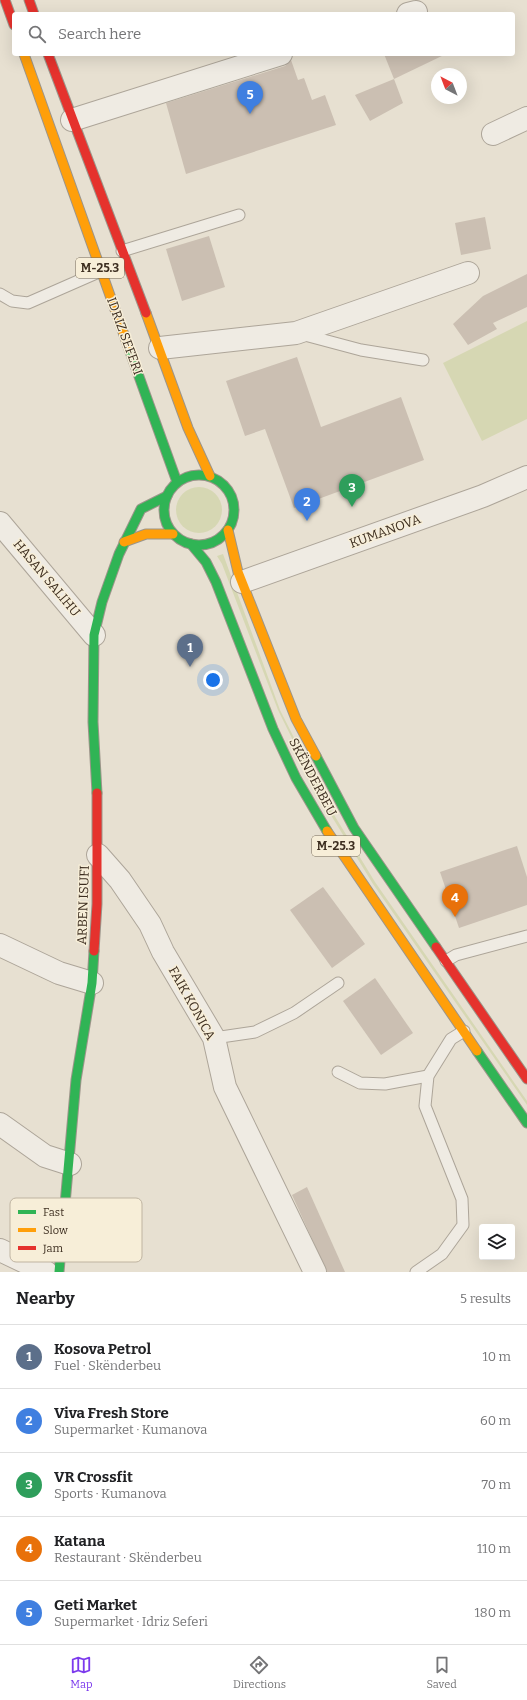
<!DOCTYPE html>
<html lang="en">
<head>
<meta charset="utf-8">
<style>
	:root { --surface:#fff; --page:#f2f2f2; --text:#202124; --muted:#757577; --line:#e0e0e0; --accent:#7c3aed }
	body { margin:0; font-family:Bitter,serif; background:var(--page); color:var(--text) }
	.controls { position:absolute; right:12px; bottom:12px; display:grid; overflow:hidden; border-radius:4px; box-shadow:0 4px 16px #0002 }
	.controls button { width:36px; height:36px; display:grid; place-items:center; padding:0; border:0; border-bottom:1px solid var(--line); background:var(--surface); color:var(--text); font:20px sans-serif }
	.compass { position:absolute; left:431px; top:68px; width:36px; height:36px; border-radius:50%; background:var(--surface); box-shadow:0 4px 16px #0002; rotate:318deg }
	.you { position:absolute; left:213px; top:680px; width:14px; height:14px; margin:-10px; border:3px solid #fff; border-radius:50%; background:#1a73e8; box-shadow:0 0 0 6px #1a73e833 }
	.badge { display:grid; place-items:center; width:26px; height:26px; border-radius:50%; background:var(--accent); color:#fff; font-size:13px; font-weight:700 }
	.pin { position:absolute; translate:-50% -33px; filter:drop-shadow(0 1px 2px #0008) }
	.pin::after { content:''; position:absolute; top:21px; width:14px; height:12px; background:inherit; clip-path:polygon(0 0,100% 0,50% 100%) }
	.list { margin:0; padding:0; list-style:none }
	h2 { display:flex; justify-content:space-between; align-items:center; height:52px; margin:0; padding:0 16px; font-size:17px }
	h2 small { font-size:13px; font-weight:400; color:var(--muted) }
	.list li { display:grid; grid-template-columns:26px 1fr auto; gap:12px; align-items:center; box-sizing:border-box; height:64px; padding:0 16px; border-top:1px solid var(--line) }
	.list b { display:block; font-size:15px; white-space:nowrap }
	.list p { margin:0; font-size:13px; white-space:nowrap; color:var(--muted) }
	.list em { font-size:13px; font-style:normal; color:var(--muted) }
	.icon { flex:none; width:22px; height:22px; fill:none; stroke:currentColor; stroke-width:2; stroke-linecap:round; stroke-linejoin:round }
	.map { position:relative; flex:none; width:527px; height:1272px; overflow:hidden }
	.search { position:absolute; background:var(--surface); box-shadow:0 4px 16px #0002; left:12px; right:12px; top:12px; height:44px; display:flex; align-items:center; gap:10px; box-sizing:border-box; padding:0 14px; border-radius:4px; color:var(--muted); font-size:15px }
	.sheet { height:372px; background:var(--surface) }
	nav { display:flex; justify-content:space-around; align-items:center; box-sizing:border-box; height:56px; border-top:1px solid var(--line); background:var(--surface); font-size:11px; color:var(--muted) }
	nav a { display:grid; justify-items:center; gap:2px }
	nav .on { color:var(--accent) }
	.map>svg:first-child { display:block }
	.green { fill:#d6d7b3 }
	.building { fill:#cbbfb2 }
	.lines { fill:none; stroke-linecap:round; stroke-linejoin:round }
	.lane-casing { stroke:#ada599; stroke-width:13 }
	.street-casing { stroke:#ada599; stroke-width:24 }
	.fast-casing { stroke:#9c958a; stroke-width:11 }
	.slow-casing { stroke:#9c958a; stroke-width:11 }
	.jam-casing { stroke:#9c958a; stroke-width:11 }
	.lane { stroke:#efebe3; stroke-width:11 }
	.street { stroke:#efebe3; stroke-width:22 }
	.fast { stroke:#30b455; stroke-width:9 }
	.slow { stroke:#ff9f0a; stroke-width:9 }
	.jam { stroke:#e5322d; stroke-width:9 }
	.labels { text-anchor:middle; dominant-baseline:central; stroke-width:3; stroke-linejoin:round; paint-order:stroke }
	.shield { fill:#f7eed8; stroke:#756857; stroke-width:1 }
	.shield-label { font-size:12px; font-weight:bold; fill:#3d2e20 }
	.street-label { font-size:13px; fill:#3d2e20; stroke:#f7eed8 }
	.key { fill:#f7eed8; stroke:#bfb4a1; stroke-width:1 }
	.key-label { font-size:11px; fill:#3d2e20 }
</style>
</head>
<body>
<div class="map">
<svg width="527" height="1272" viewBox="0 0 527 1272">
	<rect width="100%" height="100%" fill="#e7e0d1"/>
	<g class="green">
		<path d="M527,321V419L482,441L443,363Z"/>
		<circle cx="199" cy="510" r="23"/>
		<path d="M223,554L280,710L328,805L375,882L527,1101V1105L373,884L326,807L278,710L222,564L217,556Z"/>
	</g>
	<g class="building">
		<path d="M384,54H446L394,79Z"/>
		<path d="M291,60L298,80L304,78L312,100L325,95L336,125L186,174L166,103L285,66Z"/>
		<path d="M394,79L403,103L370,121L355,95Z"/>
		<path d="M485,217L491,249L461,255L455,223Z"/>
		<path d="M209,236L225,287L182,301L166,249Z"/>
		<path d="M527,274V307L493,323L497,329L468,345L453,324L483,296Z"/>
		<path d="M297,357L321,427L401,397L424,460L294,508L265,429L245,436L226,381Z"/>
		<path d="M517,846L527,877V905L459,928L440,872Z"/>
		<path d="M323,887L365,944L332,968L290,910Z"/>
		<path d="M375,978L413,1033L381,1055L343,1001Z"/>
		<path d="M307,1187L345,1272H327L292,1195Z"/>
	</g>
	<g class="lines">
		<defs>
			<g id="lane">
				<path d="M122,251L239,215"/>
				<path d="M0,294L12,301L28,303L101,271"/>
				<path d="M301,334L361,350L423,360"/>
				<path d="M446,961L456,955L527,936"/>
				<path d="M214,1038L255,1032L294,1013L338,983"/>
				<path d="M338,1072L360,1083L385,1084L428,1076"/>
				<path d="M416,1272L442,1254L463,1225L462,1199L425,1106L428,1076L451,1039L464,1031"/>
			</g>
			<g id="street">
				<path d="M408,14L416,12"/>
				<path d="M72,120L281,54"/>
				<path d="M493,134L527,118"/>
				<path d="M160,348L296,333L468,273"/>
				<path d="M0,523L94,635"/>
				<path d="M242,582L483,496L527,477"/>
				<path d="M98,855L120,880L150,924L163,952L214,1038L225,1087L315,1272"/>
				<path d="M0,945L59,973L92,983"/>
				<path d="M0,1124L45,1156L70,1164"/>
				<path d="M0,1250L46,1272"/>
			</g>
			<g id="fast">
				<path d="M128,346L177,482"/>
				<circle cx="199" cy="510" r="35"/>
				<path d="M191,544L206,562L216,582L273,729L296,778L327,831"/>
				<path d="M316,756L354,828L436,947"/>
				<path d="M97,793L93,722L94,635L102,602L119,554L141,509L167,496"/>
				<path d="M477,1051L527,1123"/>
				<path d="M59,1272L76,1080L92,983L94,951"/>
			</g>
			<g id="slow">
				<path d="M24,54L128,346"/>
				<path d="M146,313L188,428L210,476"/>
				<path d="M228,530L238,572L296,719L316,756"/>
				<path d="M124,542L146,534H173"/>
				<path d="M327,831L477,1051"/>
			</g>
			<g id="jam">
				<path d="M5,0L14,25"/>
				<path d="M29,0L34,14"/>
				<path d="M48,54L146,313"/>
				<path d="M436,947L527,1079"/>
				<path d="M94,951L97,904V793"/>
			</g>
		</defs>
		<use href="#lane" class="lane-casing"/>
		<use href="#street" class="street-casing"/>
		<use href="#fast" class="fast-casing"/>
		<use href="#slow" class="slow-casing"/>
		<use href="#jam" class="jam-casing"/>
		<use href="#lane" class="lane"/>
		<use href="#street" class="street"/>
		<use href="#fast" class="fast"/>
		<use href="#slow" class="slow"/>
		<use href="#jam" class="jam"/>
	</g>
	<g class="labels">
		<g class="shield">
			<rect x="76" y="258" width="48" height="20" rx="3"/>
			<rect x="312" y="836" width="48" height="20" rx="3"/>
		</g>
		<g class="shield-label">
			<text x="100" y="268">M-25.3</text>
			<text x="336" y="846">M-25.3</text>
		</g>
		<g class="street-label">
			<text transform="translate(125 336) rotate(70)">IDRIZ SEFERI</text>
			<text transform="translate(385 531) rotate(-20)">KUMANOVA</text>
			<text transform="translate(47 578) rotate(50)">HASAN SALIHU</text>
			<text transform="translate(313 777) rotate(62)">SKËNDERBEU</text>
			<text transform="translate(83 905) rotate(-88)">ARBEN ISUFI</text>
			<text transform="translate(192 1003) rotate(61)">FAIK KONICA</text>
		</g>
	</g>
	<rect x="10" y="1198" width="132" height="64" rx="6" class="key"/>
	<rect x="18" y="1210" width="18" height="4" fill="#30b455"/>
	<rect x="18" y="1228" width="18" height="4" fill="#ff9f0a"/>
	<rect x="18" y="1246" width="18" height="4" fill="#e5322d"/>
	<g class="key-label">
		<text x="43" y="1216">Fast</text>
		<text x="43" y="1234">Slow</text>
		<text x="43" y="1252">Jam</text>
	</g>
</svg>
<div class="controls">
<button><svg class="icon" aria-label="layers" viewBox="0 0 24 24"><path d="M12 4l9 5-9 5-9-5zM3 14l9 5 9-5"/></svg></button>
</div>
<svg class="compass" viewBox="-18 -18 36 36"><path d="M0-13l5 13h-10z" fill="#e53935"/><path d="M0 13l5-13h-10z" fill="#757577"/></svg>
<div class="you"></div>
<div class="pin badge" style="left:190px;top:667px;background:#5c6f8a">1</div>
<div class="pin badge" style="left:307px;top:521px;background:#3f7fe0">2</div>
<div class="pin badge" style="left:352px;top:507px;background:#2e9e5b">3</div>
<div class="pin badge" style="left:455px;top:917px;background:#e8710a">4</div>
<div class="pin badge" style="left:250px;top:114px;background:#3f7fe0">5</div>
<div class="search"><svg class="icon" aria-label="search" viewBox="0 0 24 24"><circle cx="10" cy="10" r="6"/><path d="M15 15l6 6"/></svg>Search here</div>
</div>
<section class="sheet">
<h2>Nearby<small>5 results</small></h2>
<ul class="list">
<li><span class="badge" style="background:#5c6f8a">1</span><div><b>Kosova Petrol</b><p>Fuel · Skënderbeu</p></div><em>10 m</em></li>
<li><span class="badge" style="background:#3f7fe0">2</span><div><b>Viva Fresh Store</b><p>Supermarket · Kumanova</p></div><em>60 m</em></li>
<li><span class="badge" style="background:#2e9e5b">3</span><div><b>VR Crossfit</b><p>Sports · Kumanova</p></div><em>70 m</em></li>
<li><span class="badge" style="background:#e8710a">4</span><div><b>Katana</b><p>Restaurant · Skënderbeu</p></div><em>110 m</em></li>
<li><span class="badge" style="background:#3f7fe0">5</span><div><b>Geti Market</b><p>Supermarket · Idriz Seferi</p></div><em>180 m</em></li>
</ul>
</section>
<nav>
<a class="on"><svg class="icon" aria-label="map" viewBox="0 0 24 24"><path d="M3 6l6-2 6 2 6-2v14l-6 2-6-2-6 2zM9 4v14M15 6v14"/></svg>Map</a>
<a><svg class="icon" aria-label="directions" viewBox="0 0 24 24"><path d="M12 3l9 9-9 9-9-9zM9 14v-3h6M13 9l2 2-2 2"/></svg>Directions</a>
<a><svg class="icon" aria-label="saved" viewBox="0 0 24 24"><path d="M7 4h10v16l-5-4-5 4z"/></svg>Saved</a>
</nav>
</body>
</html>
